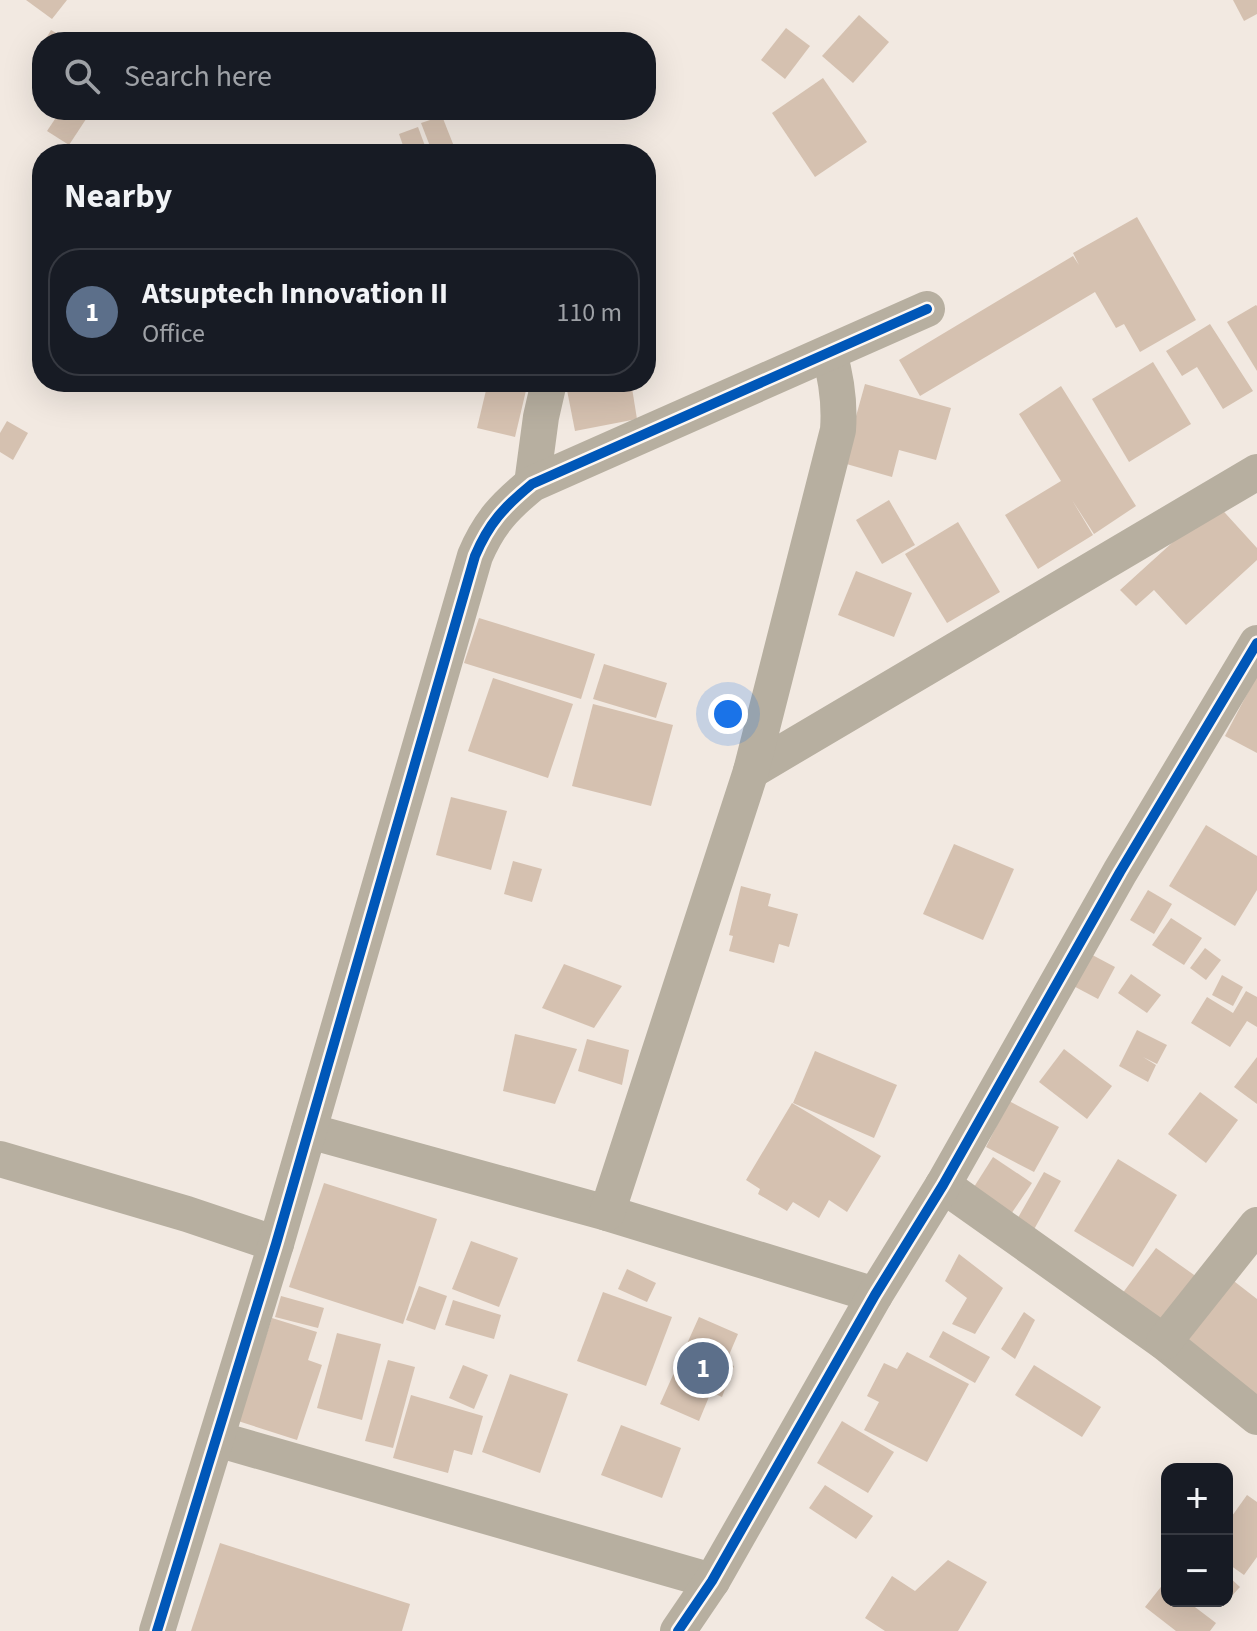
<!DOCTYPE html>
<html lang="en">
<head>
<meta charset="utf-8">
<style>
	:root { --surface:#171b24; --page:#242831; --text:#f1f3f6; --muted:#9ea1a6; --line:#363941; --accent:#b2afad }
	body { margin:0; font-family:"Source Sans 3",sans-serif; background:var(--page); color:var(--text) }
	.controls { position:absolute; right:24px; bottom:24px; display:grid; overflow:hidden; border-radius:16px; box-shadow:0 8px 32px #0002 }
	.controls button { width:72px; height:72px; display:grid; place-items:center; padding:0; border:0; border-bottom:2px solid var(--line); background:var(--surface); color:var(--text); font:40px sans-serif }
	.you { position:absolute; left:728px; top:714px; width:28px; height:28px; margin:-20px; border:6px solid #fff; border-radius:50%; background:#1a73e8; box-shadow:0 0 0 12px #1a73e833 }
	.badge { display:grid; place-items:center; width:52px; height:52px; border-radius:50%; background:var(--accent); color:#fff; font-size:26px; font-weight:700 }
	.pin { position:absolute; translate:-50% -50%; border:4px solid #fff; box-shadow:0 2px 8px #0006 }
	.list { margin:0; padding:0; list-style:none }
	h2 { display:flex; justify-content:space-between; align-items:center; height:104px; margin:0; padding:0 32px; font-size:34px }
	h2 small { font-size:26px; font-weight:400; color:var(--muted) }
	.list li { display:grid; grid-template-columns:52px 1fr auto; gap:24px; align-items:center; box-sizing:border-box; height:128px; margin:0 16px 16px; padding:0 16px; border:2px solid var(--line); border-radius:32px }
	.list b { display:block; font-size:30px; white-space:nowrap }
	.list p { margin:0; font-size:26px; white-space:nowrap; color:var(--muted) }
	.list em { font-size:26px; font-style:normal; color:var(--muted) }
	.icon { flex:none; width:44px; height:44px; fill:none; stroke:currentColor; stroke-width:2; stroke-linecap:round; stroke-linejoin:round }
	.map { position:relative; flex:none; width:1257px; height:1631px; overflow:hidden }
	.search { position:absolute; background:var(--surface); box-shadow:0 8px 32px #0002; left:32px; top:32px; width:624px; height:88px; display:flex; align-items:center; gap:20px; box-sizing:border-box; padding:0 28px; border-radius:32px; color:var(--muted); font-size:30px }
	.panel { position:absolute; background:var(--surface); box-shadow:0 8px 32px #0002; left:32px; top:144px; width:624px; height:248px; border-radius:32px }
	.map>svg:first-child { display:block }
	.building { fill:#d5c1b0 }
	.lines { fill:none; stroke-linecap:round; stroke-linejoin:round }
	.minor { stroke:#b7afa0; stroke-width:36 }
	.cycleway-casing { stroke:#fef8f3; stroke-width:15 }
	.cycleway { stroke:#0057b8; stroke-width:10 }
</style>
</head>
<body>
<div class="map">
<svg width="1257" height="1631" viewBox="0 0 1257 1631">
	<rect width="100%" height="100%" fill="#f2e9e1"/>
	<g class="building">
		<path d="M26,0H67L52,19Z"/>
		<path d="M1233,0H1257V14L1244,21Z"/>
		<path d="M859,15L889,42L853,83L822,56Z"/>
		<path d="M786,28L810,46L785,79L761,60Z"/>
		<path d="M51,30L72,42H44Z"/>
		<path d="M823,78L867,142L815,177L772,113Z"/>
		<path d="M61,110H92L69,145L47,131Z"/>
		<path d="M442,116L457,154H433L421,123Z"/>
		<path d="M418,127L428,154H406L399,134Z"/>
		<path d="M1137,217L1196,320L1140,352L1124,324L1116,328L1095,292L920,396L899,360L1073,256L1079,265L1073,253Z"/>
		<path d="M1256,305L1257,306V371L1227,322Z"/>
		<path d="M1210,324L1253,391L1223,409L1197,367L1182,376L1166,351Z"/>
		<path d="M1153,362L1191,424L1129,462L1092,399Z"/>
		<path d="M488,382H528L515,437L477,428Z"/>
		<path d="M585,382H631L637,419L575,431L566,385Z"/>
		<path d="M865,384L951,408L936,460L899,450L892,477L843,463Z"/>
		<path d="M1061,386L1136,506L1094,534L1072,500L1093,535L1038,569L1005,515L1061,481L1019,414Z"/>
		<path d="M7,421L28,433L13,460L0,452V433Z"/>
		<path d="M889,500L915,545L882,564L856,520Z"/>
		<path d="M1216,503L1257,548V560L1186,625L1154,590L1136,606L1120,590Z"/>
		<path d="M958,522L1000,592L947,623L905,554Z"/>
		<path d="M856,571L912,593L894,637L838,615Z"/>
		<path d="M479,618L595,654L581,699L464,663Z"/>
		<path d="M604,664L667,683L656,718L593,699Z"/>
		<path d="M1257,675V753L1225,736Z"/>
		<path d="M493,678L573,704L548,778L468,751Z"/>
		<path d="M593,704L673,725L651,806L572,786Z"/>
		<path d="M451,797L507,811L491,870L436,855Z"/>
		<path d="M1206,825L1257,856V890L1235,926L1169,886Z"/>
		<path d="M954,844L1014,869L983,940L923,914Z"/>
		<path d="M513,861L542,869L532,902L504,894Z"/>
		<path d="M741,886L771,894L768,906L798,914L789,947L779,944L774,963L729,951L733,936L729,935Z"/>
		<path d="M1148,890L1172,904L1154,934L1130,920Z"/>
		<path d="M1171,918L1202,938L1184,965L1152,945Z"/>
		<path d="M1205,948L1221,960L1206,980L1190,968Z"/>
		<path d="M1081,949L1115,967L1098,999L1064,981Z"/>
		<path d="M564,964L622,986L594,1028L542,1008Z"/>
		<path d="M1131,974L1161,995L1147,1013L1118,993Z"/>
		<path d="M1222,975L1243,987L1233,1006L1212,995Z"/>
		<path d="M1246,991L1257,997V1027L1247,1021L1230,1047L1191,1023L1207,997L1233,1013Z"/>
		<path d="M1137,1030L1167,1045L1157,1064L1143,1057L1156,1065L1148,1082L1119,1066Z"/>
		<path d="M515,1034L577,1049L555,1104L503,1091Z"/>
		<path d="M587,1039L629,1050L622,1085L578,1071Z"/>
		<path d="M1064,1049L1112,1086L1087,1119L1039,1082Z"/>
		<path d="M815,1051L897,1085L874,1138L793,1103Z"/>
		<path d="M1257,1057V1104L1234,1087Z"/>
		<path d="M1200,1092L1238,1120L1206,1163L1168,1134Z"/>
		<path d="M1009,1101L1059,1127L1034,1172L986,1147Z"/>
		<path d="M792,1103L881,1156L847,1212L829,1200L819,1218L793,1202L787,1211L758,1194L760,1189L746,1180Z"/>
		<path d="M993,1157L1032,1183L1005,1223L967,1198Z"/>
		<path d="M1118,1159L1177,1195L1133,1267L1074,1231Z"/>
		<path d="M1044,1172L1061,1181L1032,1233L1015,1223Z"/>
		<path d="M324,1183L437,1219L403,1324L289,1287Z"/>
		<path d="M471,1241L518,1258L499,1307L452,1289Z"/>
		<path d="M1156,1248L1197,1277L1162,1324L1122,1294Z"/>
		<path d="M959,1254L1003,1288L975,1334L952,1324L967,1298L945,1281Z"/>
		<path d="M627,1269L656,1283L647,1302L618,1289Z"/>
		<path d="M1226,1275L1257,1299V1403L1175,1341Z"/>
		<path d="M419,1286L447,1296L435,1330L406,1320Z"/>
		<path d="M603,1292L672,1317L646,1386L577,1361Z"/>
		<path d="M281,1296L324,1308L318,1328L275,1317Z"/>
		<path d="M453,1300L501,1315L494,1339L445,1325Z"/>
		<path d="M1024,1312L1035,1320L1015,1359L1001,1349Z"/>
		<path d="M699,1317L738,1334L726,1362L734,1366L722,1397L711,1392L699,1421L660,1404Z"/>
		<path d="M272,1318L317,1332L308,1360L322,1365L297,1440L238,1421Z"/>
		<path d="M943,1331L990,1357L975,1383L929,1357Z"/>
		<path d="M337,1333L381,1344L362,1420L317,1408Z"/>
		<path d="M907,1352L969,1384L927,1462L864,1430L879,1402L867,1396L884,1363L897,1369Z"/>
		<path d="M388,1360L415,1367L393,1448L365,1441Z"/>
		<path d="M463,1365L488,1375L474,1409L449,1398Z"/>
		<path d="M1034,1365L1101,1407L1082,1437L1015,1395Z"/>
		<path d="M510,1374L568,1394L540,1473L482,1452Z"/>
		<path d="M411,1395L483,1416L472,1455L454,1450L448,1473L393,1458Z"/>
		<path d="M842,1421L894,1452L868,1493L817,1463Z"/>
		<path d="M621,1425L681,1448L662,1498L601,1475Z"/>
		<path d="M825,1485L873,1516L856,1539L809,1508Z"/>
		<path d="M1247,1495L1257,1502V1557L1244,1575L1227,1563V1549L1233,1540L1227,1537V1523Z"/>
		<path d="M220,1543L410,1604L402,1631H191Z"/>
		<path d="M948,1560L987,1582L958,1631H885L865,1618L892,1576L915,1591Z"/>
		<path d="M1227,1575L1240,1587L1227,1601Z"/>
		<path d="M1164,1583L1167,1586V1601H1187L1216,1623L1210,1631H1176L1145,1607Z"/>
	</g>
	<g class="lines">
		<g class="minor">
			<path d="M532,484L541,417L549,382"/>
			<path d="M751,771L1257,472"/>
			<path d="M309,1131L607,1213L875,1295"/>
			<path d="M0,1159L187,1214L276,1244"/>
			<path d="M943,1185L1164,1342L1257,1417"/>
			<path d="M607,1213L751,771L838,430C840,403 837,380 829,353"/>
			<path d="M1164,1342L1257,1225"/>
			<path d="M217,1439L712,1581"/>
			<path d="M157,1631L276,1244L475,556C489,523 504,507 532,484L927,309"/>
			<path d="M678,1631L712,1581L875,1295L943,1185L1120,872L1257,643"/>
		</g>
		<defs>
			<g id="cycleway">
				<path d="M157,1631L276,1244L475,556C489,523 504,507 532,484L927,309"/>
				<path d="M678,1631L712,1581L875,1295L943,1185L1120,872L1257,643"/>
			</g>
		</defs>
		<use href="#cycleway" class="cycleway-casing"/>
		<use href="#cycleway" class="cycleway"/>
	</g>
</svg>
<div class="controls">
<button>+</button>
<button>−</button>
</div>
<div class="you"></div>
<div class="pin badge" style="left:703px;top:1368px;background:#5c6f8a">1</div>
<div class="search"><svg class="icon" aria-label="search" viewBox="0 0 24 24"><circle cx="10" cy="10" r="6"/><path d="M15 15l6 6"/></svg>Search here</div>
<section class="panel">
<h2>Nearby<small></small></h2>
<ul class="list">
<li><span class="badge" style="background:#5c6f8a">1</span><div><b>Atsuptech Innovation II</b><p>Office</p></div><em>110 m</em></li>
</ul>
</section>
</div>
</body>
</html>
